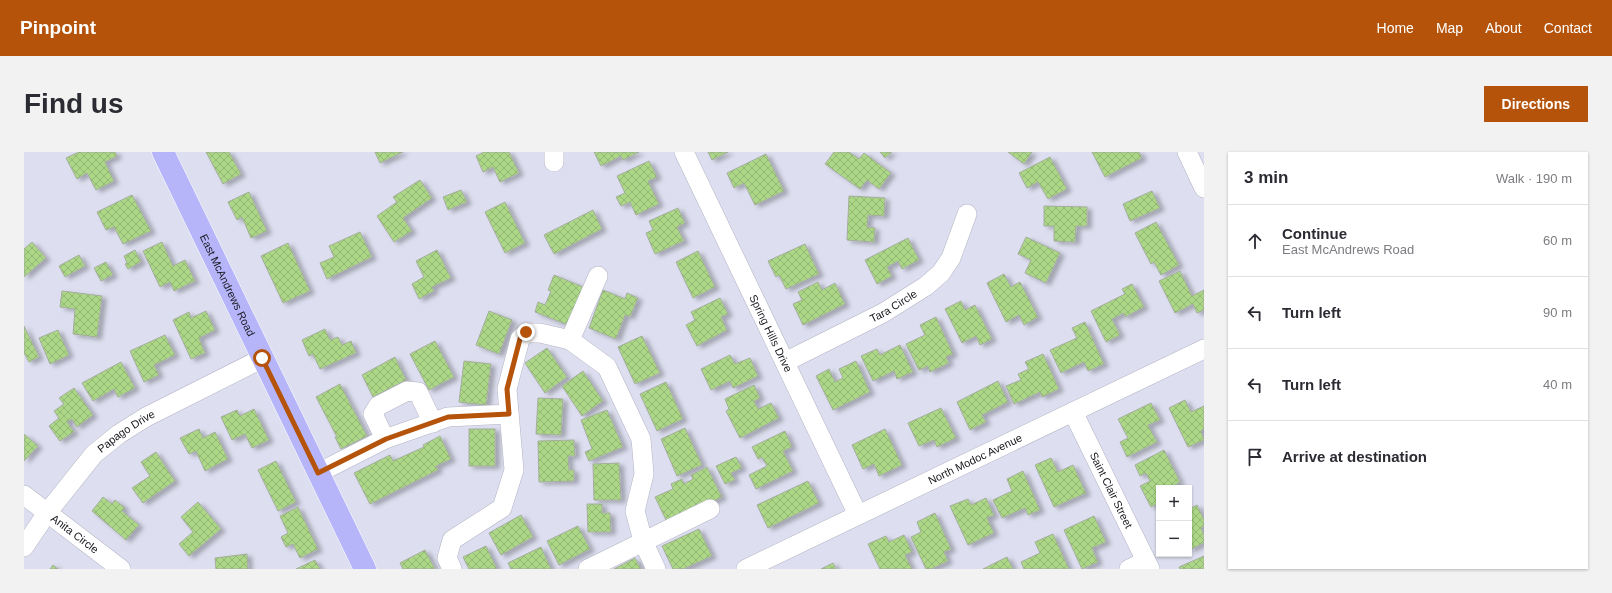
<!DOCTYPE html>
<html lang="en">
<head>
<meta charset="utf-8">
<style>
	:root { --surface:#fff; --page:#f2f2f3; --text:#2b2b33; --muted:#7c7c81; --line:#e1e1e2; --accent:#b45309 }
	body { margin:0; font-family:Arial,sans-serif; background:var(--page); color:var(--text) }
	.controls { position:absolute; right:12px; bottom:12px; display:grid; overflow:hidden; border-radius:0px; box-shadow:0 1px 3px #0004 }
	.controls button { width:36px; height:36px; display:grid; place-items:center; padding:0; border:0; border-bottom:1px solid var(--line); background:var(--surface); color:var(--text); font:20px sans-serif }
	.stop { position:absolute; width:12px; height:12px; margin:-9px; border:3px solid #b45309; border-radius:50%; background:#fff }
	.stop.end { background:#b45309; border-color:#fff; box-shadow:0 1px 4px #0008 }
	.list { margin:0; padding:0; list-style:none }
	h2 { display:flex; justify-content:space-between; align-items:center; height:52px; margin:0; padding:0 16px; font-size:17px }
	h2 small { font-size:13px; font-weight:400; color:var(--muted) }
	.list li { display:grid; grid-template-columns:26px 1fr auto; gap:12px; align-items:center; box-sizing:border-box; height:72px; padding:0 16px; border-top:1px solid var(--line) }
	.list b { display:block; font-size:15px; white-space:nowrap }
	.list p { margin:0; font-size:13px; white-space:nowrap; color:var(--muted) }
	.list em { font-size:13px; font-style:normal; color:var(--muted) }
	.icon { flex:none; width:22px; height:22px; fill:none; stroke:currentColor; stroke-width:2; stroke-linecap:round; stroke-linejoin:round }
	.map { position:relative; flex:none; width:1180px; height:417px; overflow:hidden; border-radius:0px }
	header { display:flex; align-items:center; gap:24px; box-sizing:border-box; height:56px; padding:0 20px; background:var(--accent); color:#fff }
	header strong { font-size:19px }
	nav { display:flex; gap:22px; margin-inline-start:auto; font-size:14px }
	.intro { display:flex; align-items:center; justify-content:space-between; box-sizing:border-box; height:96px; padding:0 24px }
	h1 { margin:0; font-size:28px }
	.button { padding:10px 18px; border-radius:0px; background:var(--accent); color:#fff; font-size:14px; font-weight:700 }
	main { display:flex; gap:24px; padding:0 24px }
	aside { flex:1; background:var(--surface); border-radius:0px; box-shadow:0 1px 3px #0004 }
	.map>svg:first-child { display:block }
	.building { fill:url(#building-cross-hatch); stroke:#a4ad9d; filter:url(#shadow) }
	.lines { fill:none; stroke-linecap:round; stroke-linejoin:round }
	.minor-casing { stroke:#b2b3c4; stroke-width:20 }
	.major-casing { stroke:#fff; stroke-width:23 }
	.minor { stroke:#fff; stroke-width:19 }
	.major { stroke:#b6b5fa; stroke-width:22 }
	.route { stroke:#b45309; stroke-width:5 }
	.labels { text-anchor:middle; dominant-baseline:central; stroke-width:3; stroke-linejoin:round; paint-order:stroke }
	.street-label { font-size:11px; fill:#17171d; stroke:#fff }
</style>
</head>
<body>
<header>
<strong>Pinpoint</strong>
<nav><a>Home</a><a>Map</a><a>About</a><a>Contact</a></nav>
</header>
<div class="intro"><h1>Find us</h1><a class="button">Directions</a></div>
<main>
<div class="map">
<svg width="1180" height="417" viewBox="0 0 1180 417">
	<defs>
		<pattern id="building-cross-hatch" width="8" height="8" patternUnits="userSpaceOnUse"><rect width="8" height="8" fill="#abd786"/><path d="M0 0l8 8M0 8l8-8" fill="none" stroke="#92b873"/></pattern>
		<filter id="shadow"><feDropShadow dx="4.5" dy="2.5" stdDeviation="2" flood-color="#0004"/></filter>
	</defs>
	<rect width="100%" height="100%" fill="#dddff0"/>
	<g class="building">
		<path d="M55,0H91L93,4L81,10L90,29L72,38L63,21L53,27L42,6Z"/>
		<path d="M182,0H205L217,22L199,32Z"/>
		<path d="M351,0H379L356,11Z"/>
		<path d="M460,0H485L495,21L476,30L469,15L459,20L452,4Z"/>
		<path d="M570,0H615L599,8L597,4L577,14Z"/>
		<path d="M684,0H704L688,8Z"/>
		<path d="M810,0H825L835,7L840,1L867,21L855,37L843,28L836,37L801,12Z"/>
		<path d="M856,0H868L861,6Z"/>
		<path d="M984,0H1008L1000,12Z"/>
		<path d="M1068,0H1115L1118,6L1081,25Z"/>
		<path d="M742,2L760,39L731,53L720,31L710,36L703,21Z"/>
		<path d="M1026,5L1043,37L1024,47L1014,30L1003,36L995,21Z"/>
		<path d="M625,9L633,25L624,29L635,52L612,63L606,50L597,54L592,45L601,41L593,24Z"/>
		<path d="M396,28L408,46L379,66L388,79L370,90L353,64L373,50L369,45Z"/>
		<path d="M437,38L443,50L424,58L419,45Z"/>
		<path d="M1128,39L1136,56L1106,69L1099,52Z"/>
		<path d="M225,40L243,79L227,86L218,65L213,68L204,50Z"/>
		<path d="M108,43L127,79L99,92L90,75L82,78L73,60Z"/>
		<path d="M825,44L861,46L860,64L844,63L843,75L851,76L850,90L823,88Z"/>
		<path d="M481,50L501,91L481,101L461,60Z"/>
		<path d="M1020,54L1063,55V74H1052L1051,90L1030,89V74H1020Z"/>
		<path d="M654,56L661,71L653,75L660,89L631,102L622,81L629,78L625,69Z"/>
		<path d="M569,58L578,77L530,102L520,83Z"/>
		<path d="M1132,70L1155,113L1137,123L1130,110L1127,112L1111,81Z"/>
		<path d="M336,80L348,105L303,127L296,111L310,105L305,94Z"/>
		<path d="M1002,85L1036,101L1022,131L1001,121L1007,108L994,102Z"/>
		<path d="M884,86L895,108L878,117L874,109L863,115L868,124L853,132L841,108Z"/>
		<path d="M8,90L22,106L0,125V97Z"/>
		<path d="M138,90L149,114L161,108L171,129L150,139L146,130L136,135L119,99Z"/>
		<path d="M264,91L286,139L259,151L237,104Z"/>
		<path d="M781,92L795,122L762,137L755,123L752,125L744,109Z"/>
		<path d="M111,98L117,110L104,117L101,112L103,111L100,104Z"/>
		<path d="M413,98L427,126L408,135L410,139L395,147L388,132L400,125L392,109Z"/>
		<path d="M674,99L691,135L669,146L652,110Z"/>
		<path d="M55,103L61,114L41,125L35,114Z"/>
		<path d="M82,110L89,123L77,129L70,116Z"/>
		<path d="M1156,119L1168,144L1180,138V158L1173,161L1169,152L1151,161L1135,129Z"/>
		<path d="M980,122L987,135L996,130L1014,165L1000,173L995,163L982,170L963,131Z"/>
		<path d="M530,123L559,135L544,173L511,160L514,150L521,153L527,139L524,138Z"/>
		<path d="M794,130L798,138L811,131L821,152L779,173L769,152L778,148L774,140Z"/>
		<path d="M1108,132L1120,155L1101,165L1100,161L1088,167L1096,183L1082,190L1067,159L1101,142L1098,137Z"/>
		<path d="M579,138L601,147L603,141L614,146L606,165L601,163L592,187L565,176Z"/>
		<path d="M38,139L78,144L73,185L49,182L51,157L36,155Z"/>
		<path d="M696,146L704,162L697,165L703,178L673,194L662,173L671,168L667,160Z"/>
		<path d="M937,149L941,158L951,153L968,187L956,193L952,184L938,191L921,157Z"/>
		<path d="M182,159L191,178L175,186L181,201L167,207L149,168L165,160L167,166Z"/>
		<path d="M465,159L488,168L475,202L452,193Z"/>
		<path d="M912,165L929,202L922,205L925,211L906,220L904,214L895,218L882,192L901,183L896,173Z"/>
		<path d="M1061,170L1080,212L1064,219L1060,210L1037,221L1026,198L1053,186L1048,176Z"/>
		<path d="M0,174L15,205L5,210L0,201Z"/>
		<path d="M301,177L306,188L314,185L318,193L327,189L332,201L296,217L289,202L285,204L278,188Z"/>
		<path d="M34,178L45,203L26,212L15,186Z"/>
		<path d="M141,183L151,203L130,213L135,223L120,230L106,199Z"/>
		<path d="M618,184L636,221L611,232L594,195Z"/>
		<path d="M411,189L430,225L405,238L386,202Z"/>
		<path d="M876,193L889,220L873,227L870,219L849,229L837,204L853,197L856,203Z"/>
		<path d="M523,196L543,225L521,241L501,211Z"/>
		<path d="M1019,202L1035,237L1018,245L1016,240L990,252L982,234L997,228L994,222L1005,217L1001,210Z"/>
		<path d="M706,203L711,212L726,206L734,224L709,236L706,229L687,238L677,217Z"/>
		<path d="M371,205L382,228L349,245L338,223Z"/>
		<path d="M440,209L467,212L462,253L435,250Z"/>
		<path d="M832,209L846,240L809,258L792,224L805,217L811,230L819,226L815,217Z"/>
		<path d="M97,210L111,236L94,245L90,237L69,249L58,231Z"/>
		<path d="M559,219L579,249L558,264L538,234Z"/>
		<path d="M974,229L984,250L958,263L962,270L946,278L933,250Z"/>
		<path d="M642,230L659,267L633,279L616,242Z"/>
		<path d="M316,232L343,284L317,297L311,285H313L292,245Z"/>
		<path d="M730,233L736,246L730,249L734,257L747,251L755,266L716,286L702,259L705,257L701,247Z"/>
		<path d="M50,236L69,263L53,275L48,267L43,270L50,280L36,289L25,274L35,266L30,259L40,252L35,246Z"/>
		<path d="M514,246L539,247L537,283L512,282Z"/>
		<path d="M1161,248L1167,260L1180,254V277L1177,279L1180,288L1164,295L1145,256Z"/>
		<path d="M1127,251L1136,268L1124,273L1133,290L1103,305L1096,290L1104,286L1094,267Z"/>
		<path d="M917,256L932,286L913,295L910,288L895,294L884,271Z"/>
		<path d="M230,257L245,288L228,296L221,282L208,288L197,265L213,258L216,264Z"/>
		<path d="M583,258L599,295L565,309L561,300L568,297L557,268Z"/>
		<path d="M661,276L678,313L653,324L637,287Z"/>
		<path d="M175,277L179,286L191,280L204,307L181,319L172,299L165,302L156,286Z"/>
		<rect x="445" y="277" width="26" height="37"/>
		<path d="M861,277L878,313L855,324L850,312L839,317L828,293Z"/>
		<path d="M761,279L768,295L759,299L769,319L732,337L725,323L743,314L738,305L734,307L728,295Z"/>
		<path d="M0,282L14,294L0,309Z"/>
		<path d="M416,284L427,307L412,314L414,318L346,352L330,321L366,303L369,309L400,295L399,293Z"/>
		<path d="M550,288L551,304H544L545,318H550V329L515,330L514,289Z"/>
		<path d="M1140,298L1156,330L1146,336H1135V351L1127,355L1116,334L1126,329L1122,321L1116,324L1111,313Z"/>
		<path d="M132,300L151,329L119,351L108,336L126,324L117,310Z"/>
		<path d="M712,305L718,316L707,321L711,328L701,332L692,314Z"/>
		<path d="M1027,306L1034,320L1049,313L1062,341L1030,355L1011,313Z"/>
		<path d="M252,309L272,350L254,359L234,318Z"/>
		<path d="M595,311L597,348H570L569,312Z"/>
		<path d="M683,315L698,345L644,372L631,345L649,337L647,332L658,327L660,332L669,327L667,323Z"/>
		<path d="M999,319L1016,358L1004,363L1001,356L978,366L969,348L988,339L983,327Z"/>
		<path d="M784,329L795,351L744,376L733,353Z"/>
		<path d="M79,345L88,352L91,348L101,356L98,359L115,373L102,388L68,359Z"/>
		<path d="M962,346L970,363L963,366L970,381L944,393L926,354L944,347L947,353Z"/>
		<path d="M174,350L197,377L165,404L155,392L169,380L157,365Z"/>
		<path d="M563,352H578V361H586L587,380H564Z"/>
		<path d="M1173,353L1180,368V374L1177,376L1180,383V391L1165,398V357Z"/>
		<path d="M274,355L294,397L276,406L269,392L262,395L257,385L264,381L256,364Z"/>
		<path d="M911,361L927,397L920,400L924,409L907,417H902L887,385L897,380L893,370Z"/>
		<path d="M497,363L509,385L477,403L465,381Z"/>
		<path d="M1070,364L1082,390L1068,396L1074,410L1058,417L1040,378Z"/>
		<path d="M554,374L566,397L535,413L523,389Z"/>
		<path d="M675,377L688,404L659,417H649L638,394Z"/>
		<path d="M1029,382L1045,417H1000L997,410L1016,401L1011,390Z"/>
		<path d="M880,383L888,400L881,403L888,417H856L844,392L862,384L865,390Z"/>
		<path d="M462,394L473,417H445L439,405Z"/>
		<path d="M517,395L527,417H487L484,411Z"/>
		<path d="M401,398L411,417H379L376,411Z"/>
		<path d="M223,402L224,417H192L191,406Z"/>
		<path d="M1180,404V417H1156L1155,415Z"/>
		<path d="M983,405L989,417H959Z"/>
		<path d="M611,406L617,417H590Z"/>
		<path d="M291,408L296,417H272Z"/>
		<path d="M809,411L812,417H797Z"/>
		<path d="M29,413L34,417H26Z"/>
	</g>
	<g class="lines">
		<defs>
			<g id="minor">
				<path id="s1" d="M660,0L834,363"/>
				<path d="M1163,0L1180,36"/>
				<path d="M530,10V0"/>
				<path d="M546,188L574,124"/>
				<path id="s2" d="M761,210L859,161L902,134L917,121L927,106L943,62"/>
				<path id="s3" d="M1049,260L1126,417"/>
				<path d="M361,287L349,262L354,254L383,239L394,240L409,271"/>
				<path d="M294,321L361,287L424,265L485,262"/>
				<path id="s4" d="M0,343L97,417"/>
				<path id="s5" d="M0,395L23,361L70,302L95,282L122,265L239,206"/>
				<path d="M428,417L423,406L428,388L478,356L490,318L483,237L496,187L502,181H516L546,188L583,215L617,287L620,322L611,359L619,389L632,417"/>
				<path d="M564,417L686,357"/>
				<path id="s6" d="M722,417L1180,197"/>
				<path d="M1105,417L1122,409"/>
			</g>
			<g id="major">
				<path id="s7" d="M139,0L341,417"/>
			</g>
		</defs>
		<use href="#minor" class="minor-casing"/>
		<use href="#major" class="major-casing"/>
		<use href="#minor" class="minor"/>
		<use href="#major" class="major"/>
	</g>
	<g class="lines">
		<path class="route" d="M238,206L294,321L362,287L424,265L485,262L483,237L496,187L502,180"/>
	</g>
	<g class="labels">
		<g class="street-label">
			<text stroke="none"><textPath href="#s7" startOffset="148">East McAndrews Road</textPath></text>
			<text stroke="none"><textPath href="#s2" startOffset="122">Tara Circle</textPath></text>
			<text stroke="none"><textPath href="#s1" startOffset="201">Spring Hills Drive</textPath></text>
			<text stroke="none"><textPath href="#s5" startOffset="156">Papago Drive</textPath></text>
			<text stroke="none"><textPath href="#s6" startOffset="254">North Modoc Avenue</textPath></text>
			<text stroke="none"><textPath href="#s3" startOffset="87">Saint Clair Street</textPath></text>
			<text stroke="none"><textPath href="#s4" startOffset="64">Anita Circle</textPath></text>
		</g>
	</g>
</svg>
<div class="controls">
<button>+</button>
<button>−</button>
</div>
<div class="stop" style="left:238px;top:206px"></div>
<div class="stop end" style="left:502px;top:180px"></div>
</div>
<aside>
<h2>3 min<small>Walk · 190 m</small></h2>
<ul class="list">
<li><svg class="icon" aria-label="ahead" viewBox="0 0 24 24"><path d="M12 20V5M6 11l6-6 6 6"/></svg><div><b>Continue</b><p>East McAndrews Road</p></div><em>60 m</em></li>
<li><svg class="icon" aria-label="left" viewBox="0 0 24 24"><path d="M17 20v-9H6M10 6l-5 5 5 5"/></svg><div><b>Turn left</b></div><em>90 m</em></li>
<li><svg class="icon" aria-label="left" viewBox="0 0 24 24"><path d="M17 20v-9H6M10 6l-5 5 5 5"/></svg><div><b>Turn left</b></div><em>40 m</em></li>
<li><svg class="icon" aria-label="arrive" viewBox="0 0 24 24"><path d="M6 21V4h12l-3 4 3 4H6"/></svg><div><b>Arrive at destination</b></div></li>
</ul>
</aside>
</main>
</body>
</html>
